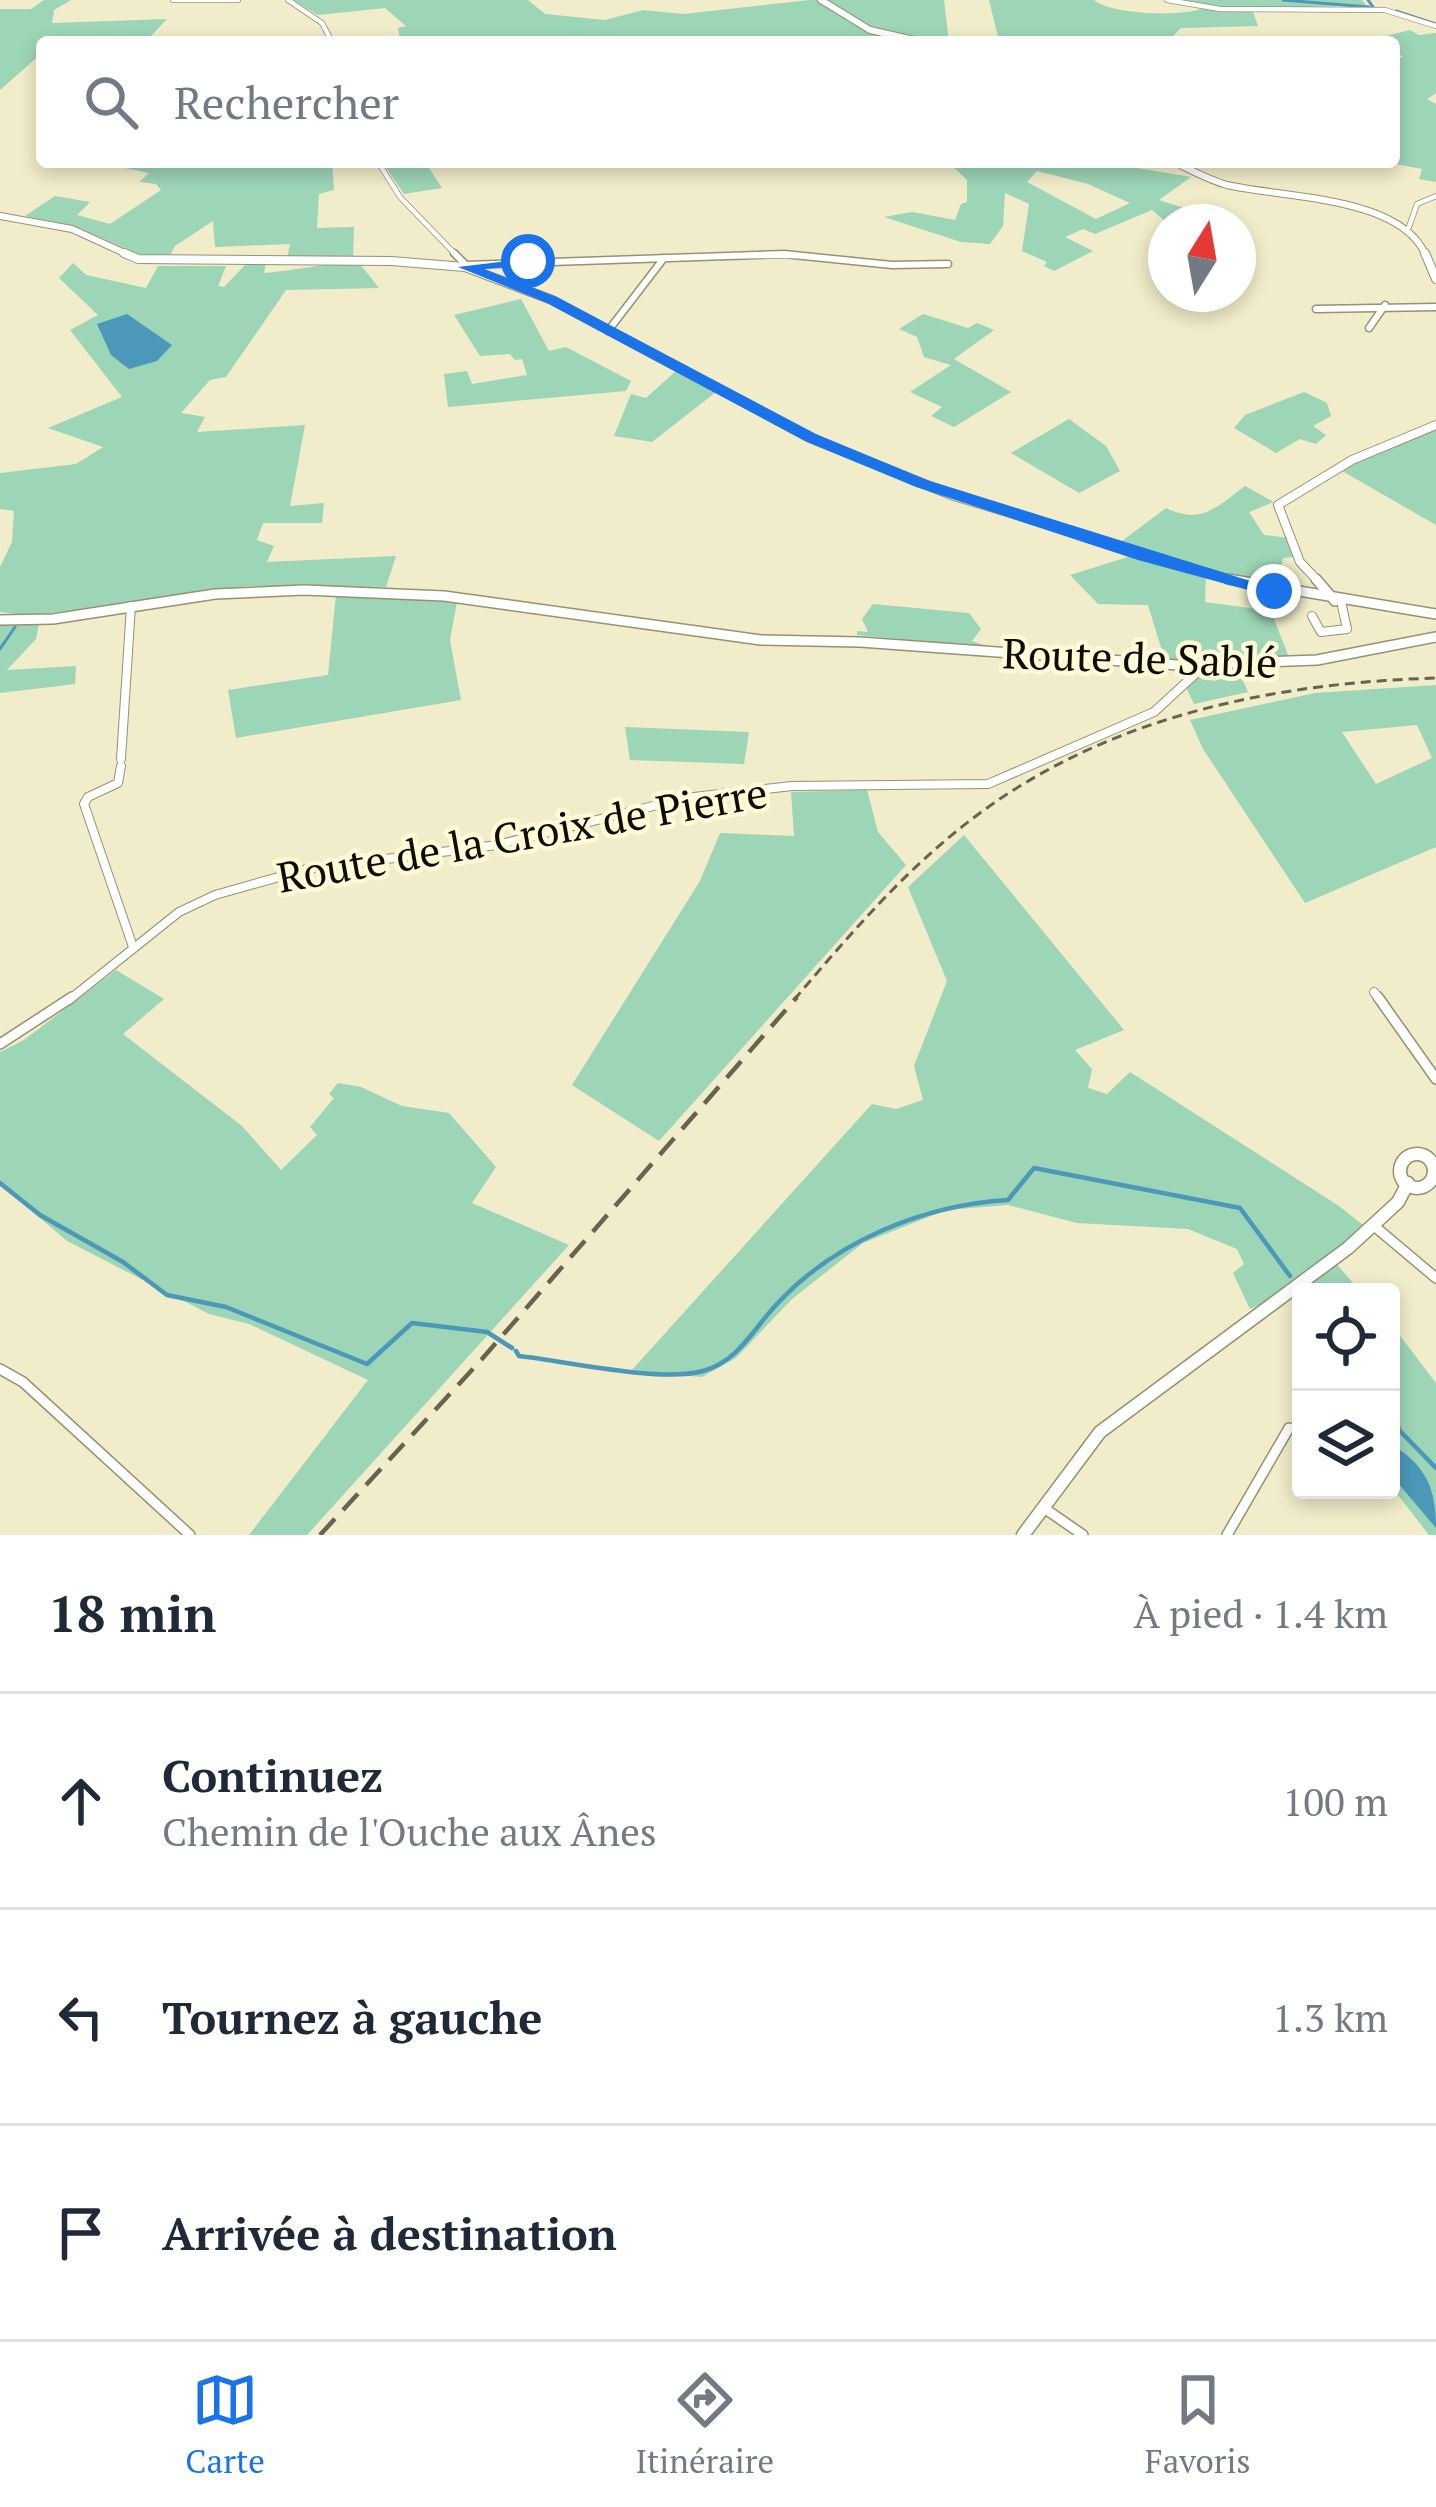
<!DOCTYPE html>
<html lang="fr">
<head>
<meta charset="utf-8">
<style>
	:root { --surface:#fff; --page:#f2f2f3; --text:#1f2937; --muted:#747a83; --line:#e0e1e3; --accent:#1a73e8 }
	body { margin:0; font-family:"PT Serif",serif; background:var(--page); color:var(--text) }
	.controls { position:absolute; right:36px; bottom:36px; display:grid; overflow:hidden; border-radius:12px; box-shadow:0 6px 18px #0003 }
	.controls button { width:108px; height:108px; display:grid; place-items:center; padding:0; border:0; border-bottom:3px solid var(--line); background:var(--surface); color:var(--text); font:60px sans-serif }
	.compass { position:absolute; left:1148px; top:204px; width:108px; height:108px; border-radius:50%; background:var(--surface); box-shadow:0 6px 18px #0003; rotate:11deg }
	.stop { position:absolute; width:36px; height:36px; margin:-27px; border:9px solid #1a73e8; border-radius:50%; background:#fff }
	.stop.end { background:#1a73e8; border-color:#fff; box-shadow:0 3px 12px #0008 }
	.list { margin:0; padding:0; list-style:none }
	h2 { display:flex; justify-content:space-between; align-items:center; height:156px; margin:0; padding:0 48px; font-size:51px }
	h2 small { font-size:39px; font-weight:400; color:var(--muted) }
	.list li { display:grid; grid-template-columns:78px 1fr auto; gap:36px; align-items:center; box-sizing:border-box; height:216px; padding:0 48px; border-top:3px solid var(--line) }
	.list b { display:block; font-size:45px; white-space:nowrap }
	.list p { margin:0; font-size:39px; white-space:nowrap; color:var(--muted) }
	.list em { font-size:39px; font-style:normal; color:var(--muted) }
	.icon { flex:none; width:66px; height:66px; fill:none; stroke:currentColor; stroke-width:2; stroke-linecap:round; stroke-linejoin:round }
	.map { position:relative; flex:none; width:1436px; height:1535px; overflow:hidden }
	.search { position:absolute; background:var(--surface); box-shadow:0 6px 18px #0003; left:36px; right:36px; top:36px; height:132px; display:flex; align-items:center; gap:30px; box-sizing:border-box; padding:0 42px; border-radius:12px; color:var(--muted); font-size:45px }
	.sheet { height:804px; background:var(--surface) }
	nav { display:flex; justify-content:space-around; align-items:center; box-sizing:border-box; height:168px; border-top:3px solid var(--line); background:var(--surface); font-size:33px; color:var(--muted) }
	nav a { display:grid; justify-items:center; gap:6px }
	nav .on { color:var(--accent) }
	.map>svg:first-child { display:block }
	.green { fill:#9dd5b7; fill-rule:evenodd }
	.water { fill:#4b98b9 }
	.lines { fill:none; stroke-linecap:round; stroke-linejoin:round }
	.stream-far1 { stroke:#4b98b9; stroke-width:3 }
	.stream { stroke:#4b98b9; stroke-width:4.5 }
	.street-far3-casing { stroke:#969171; stroke-width:6 }
	.street-far2-casing { stroke:#969171; stroke-width:9 }
	.street-far1-casing { stroke:#969171; stroke-width:10 }
	.street-casing { stroke:#969171; stroke-width:12 }
	.secondary-far3-casing { stroke:#969171; stroke-width:8 }
	.secondary-far2-casing { stroke:#969171; stroke-width:10 }
	.secondary-far1-casing { stroke:#969171; stroke-width:12 }
	.secondary-casing { stroke:#969171; stroke-width:15 }
	.street-far3 { stroke:#fff; stroke-width:4.5 }
	.street-far2 { stroke:#fff; stroke-width:6 }
	.street-far1 { stroke:#fff; stroke-width:8 }
	.street { stroke:#fff; stroke-width:9 }
	.secondary-far3 { stroke:#fff; stroke-width:6 }
	.secondary-far2 { stroke:#fff; stroke-width:8 }
	.secondary-far1 { stroke:#fff; stroke-width:9 }
	.secondary { stroke:#fff; stroke-width:12 }
	.rail-far1 { stroke:#666350; stroke-width:3; stroke-dasharray:10 6; stroke-linecap:butt }
	.rail { stroke:#666350; stroke-width:4.5; stroke-dasharray:22 12; stroke-linecap:butt }
	.route { fill:#1a73e8 }
	.labels { text-anchor:middle; dominant-baseline:central; stroke-width:9; stroke-linejoin:round; paint-order:stroke }
	.street-label { font-size:42px; fill:#0e0c03; stroke:#fef9d6 }
</style>
</head>
<body>
<div class="map">
<svg width="1436" height="1535" viewBox="0 0 1436 1535">
	<rect width="100%" height="100%" fill="#f1ecc9"/>
	<g class="green">
		<path d="M44,0H71L54,10L52,23L167,19L145,42H42V53L0,90V9H31Z"/>
		<path d="M293,0H528L545,14L605,20L643,10L684,14L810,0H944L949,42L400,40L398,28L406,26L385,8L318,15Z"/>
		<path d="M989,0H1094C1112,15 1183,17 1204,8L1170,0H1362L1366,5L1252,9L1258,26L1181,28L1167,42H1030L1029,37H998Z"/>
		<path d="M1410,30L1419,35L1436,33V93L1427,99L1436,104V182L1419,179L1422,169L1385,162H1394V59L1403,57L1394,50V42L1378,38Z"/>
		<path d="M131,162H332L334,190L319,194L317,228L354,227L353,258L287,259L290,244L215,247L213,221L175,246L169,257L138,254L77,227L25,216L55,196L90,202L77,215L110,224L161,190L156,184L139,182L149,173L120,167Z"/>
		<path d="M425,162L442,188L404,194L383,163Z"/>
		<path d="M1127,162L1119,165L1191,177L1159,200L1227,222H1166L1152,210L1095,234L1083,229L1065,237L1093,251L1054,271L1044,266L1047,262L1022,251L1029,204L1005,193L1003,226L990,244L961,242L884,217L912,212L955,220L961,204L967,202V180L950,164ZM1037,171L1088,184L1130,203L1096,219L1027,182Z"/>
		<path d="M73,263L86,275L146,288L158,266H226L218,286L224,287L247,263H266L264,273C298,270 324,263 359,263L379,288L286,290L226,377L210,380L181,413L205,417L197,432L305,425L290,506L324,503L322,523H263L257,540L274,546L267,562L396,556L386,587L248,586L29,616L0,612V567L12,542L14,511L0,509V473L76,464L103,447L48,428L122,397L70,330L98,315L59,278Z"/>
		<path d="M521,299L549,351L566,347L631,381L626,391L448,407L444,374L467,371L472,384L527,375L522,359L515,360L510,354L480,356L454,315Z"/>
		<path d="M923,314L968,328L977,323L994,330L954,359L1011,392L954,427L931,416L942,407L910,392L951,365L924,357L917,337L899,329Z"/>
		<path d="M676,371L716,392L652,442L614,436L631,394L646,398Z"/>
		<path d="M1304,392L1327,403L1331,416L1313,426L1326,435L1316,444L1300,439L1276,453L1234,428L1245,415Z"/>
		<path d="M1069,419L1106,446L1120,471L1079,493L1011,453Z"/>
		<path d="M1436,430V525L1337,468L1401,437L1413,439Z"/>
		<path d="M1245,486L1274,502L1249,512L1264,535L1291,538L1293,557L1283,558L1274,591L1206,575L1205,602L1271,611L1291,663L1237,667L1248,692L1194,704L1184,683L1194,672L1167,667L1148,605L1098,604L1070,575L1128,557L1134,551L1118,544L1166,508C1201,525 1217,507 1245,486Z"/>
		<path d="M336,595L457,602L450,640L461,700L236,738L228,690L328,675Z"/>
		<path d="M873,604L969,613L981,629L972,641L990,647L857,635V631L868,632L862,619Z"/>
		<path d="M39,624L36,639L7,670L76,666L75,684L0,693V625Z"/>
		<path d="M1436,685V847L1305,903L1203,749L1190,720L1315,693ZM1417,725L1432,758L1376,784L1342,732Z"/>
		<path d="M625,727L749,732L744,764L630,760Z"/>
		<path d="M867,790L878,832L906,865L659,1141L572,1085L700,881L720,833L794,836L791,792Z"/>
		<path d="M964,835L1124,1030L1075,1050L1092,1069L1088,1088L1107,1094L1130,1072L1339,1206L1368,1229L1333,1260L1361,1292H1305L1299,1286L1250,1309L1233,1273L1244,1264L1237,1249L1188,1229L1077,1223L1008,1205L946,1210L863,1243L792,1299L736,1358L702,1377L631,1371L872,1104L896,1109L923,1100L914,1066L947,981L908,887Z"/>
		<path d="M116,970L164,999L123,1034L242,1126L281,1170L317,1135L310,1127L334,1098L329,1094L338,1083L361,1087L402,1106L449,1113L496,1167L472,1203L569,1245L307,1535H249L368,1380L249,1324L209,1314L67,1241L0,1184V1052L24,1040Z"/>
		<path d="M1391,1324L1436,1383V1535H1429L1391,1486V1429L1409,1440C1383,1414 1391,1359 1391,1324Z"/>
	</g>
	<g class="water">
		<path d="M127,314L172,345L157,361L129,369L111,355L97,324Z"/>
		<path d="M1391,1444C1426,1465 1436,1489 1436,1528L1391,1475Z"/>
	</g>
	<g class="lines">
		<g class="stream-far1">
			<path d="M1283,0L1369,7"/>
			<path d="M1368,0L1373,7"/>
			<path d="M1396,11L1436,24"/>
			<path d="M0,649L15,627"/>
		</g>
		<g class="stream">
			<path d="M0,1183L40,1215L123,1262L167,1295L226,1307L367,1364L412,1323L487,1332L512,1348"/>
			<path d="M516,1351L519,1356C566,1361 661,1383 703,1371C739,1361 753,1329 777,1304C835,1241 924,1205 1008,1200L1034,1168L1240,1208L1290,1276"/>
			<path d="M1391,1396L1399,1430L1436,1468"/>
		</g>
		<defs>
			<g id="street-far3">
				<path d="M173,0H238"/>
				<path d="M288,0L322,23L332,42"/>
				<path d="M1167,0L1220,9L1385,10L1436,26"/>
				<path d="M378,162L400,197L457,256"/>
				<path d="M1409,227L1417,204L1436,196"/>
				<path d="M734,256H801"/>
			</g>
			<g id="street-far2">
				<path d="M454,253L466,265"/>
				<path d="M466,265L784,254L892,265L948,264"/>
				<path d="M1316,309L1436,307"/>
				<path d="M1369,328L1385,305"/>
				<path d="M608,331L664,258"/>
			</g>
			<g id="street-far1">
				<path d="M1312,616L1321,632L1347,629L1341,601"/>
				<path d="M121,759L131,606"/>
				<path d="M121,766L118,783L88,797L84,804L133,947"/>
				<path d="M1374,992L1380,1000"/>
				<path d="M69,1000L179,912L215,895L307,869L497,845L685,798L792,786L988,784L1154,712L1204,666"/>
			</g>
			<g id="street">
				<path d="M1378,997L1436,1079"/>
				<path d="M0,1044L72,997"/>
				<path d="M1373,1225L1436,1278"/>
				<path d="M0,1369L23,1382L190,1535"/>
				<path d="M1044,1508L1083,1535"/>
				<path d="M1227,1535L1289,1428"/>
			</g>
			<g id="secondary-far3">
				<path d="M821,0L870,30L923,42"/>
				<path d="M1174,162C1191,170 1209,180 1227,185C1283,198 1402,196 1426,256"/>
				<path d="M0,216L72,229L131,256"/>
			</g>
			<g id="secondary-far2">
				<path d="M124,253L138,259L391,261L465,267L552,300L810,438L954,496L1238,582"/>
				<path d="M1425,253L1436,279"/>
				<path d="M1319,582L1300,562L1278,505L1352,460L1436,425"/>
			</g>
			<g id="secondary-far1">
				<path d="M1228,579L1436,614"/>
				<path d="M1316,579L1335,601"/>
				<path d="M0,620L53,619L215,594L304,590L444,596L761,640L860,642L1178,665L1317,660L1436,637"/>
			</g>
			<g id="secondary">
				<circle cx="1417" cy="1171" r="17"/>
				<path d="M1023,1535L1100,1432L1348,1248L1398,1202L1408,1183"/>
			</g>
		</defs>
		<use href="#street-far3" class="street-far3-casing"/>
		<use href="#street-far2" class="street-far2-casing"/>
		<use href="#street-far1" class="street-far1-casing"/>
		<use href="#street" class="street-casing"/>
		<use href="#secondary-far3" class="secondary-far3-casing"/>
		<use href="#secondary-far2" class="secondary-far2-casing"/>
		<use href="#secondary-far1" class="secondary-far1-casing"/>
		<use href="#secondary" class="secondary-casing"/>
		<use href="#street-far3" class="street-far3"/>
		<use href="#street-far2" class="street-far2"/>
		<use href="#street-far1" class="street-far1"/>
		<use href="#street" class="street"/>
		<use href="#secondary-far3" class="secondary-far3"/>
		<use href="#secondary-far2" class="secondary-far2"/>
		<use href="#secondary-far1" class="secondary-far1"/>
		<use href="#secondary" class="secondary"/>
		<path class="rail-far1" d="M794,1000C851,933 909,865 980,813C1113,715 1275,683 1436,678"/>
		<path class="rail" d="M320,1535L482,1359L797,997"/>
	</g>
	<path class="route" d="M532,258L528,265L484,269L557,297L816,434L927,480L1282,591L1274,597L1138,560L916,487L805,441L547,303L458,267Z"/>
	<g class="labels">
		<g class="street-label">
			<text transform="translate(1140 657) rotate(2)">Route de Sablé</text>
			<text transform="translate(522 834) rotate(-10)">Route de la Croix de Pierre</text>
		</g>
	</g>
</svg>
<div class="controls">
<button><svg class="icon" aria-label="locate" viewBox="0 0 24 24"><circle cx="12" cy="12" r="6"/><path d="M12 2v4M12 18v4M2 12h4M18 12h4"/></svg></button>
<button><svg class="icon" aria-label="layers" viewBox="0 0 24 24"><path d="M12 4l9 5-9 5-9-5zM3 14l9 5 9-5"/></svg></button>
</div>
<svg class="compass" viewBox="-18 -18 36 36"><path d="M0-13l5 13h-10z" fill="#e53935"/><path d="M0 13l5-13h-10z" fill="#747a83"/></svg>
<div class="stop" style="left:528px;top:261px"></div>
<div class="stop end" style="left:1274px;top:591px"></div>
<div class="search"><svg class="icon" aria-label="search" viewBox="0 0 24 24"><circle cx="10" cy="10" r="6"/><path d="M15 15l6 6"/></svg>Rechercher</div>
</div>
<section class="sheet">
<h2>18 min<small>À pied · 1.4 km</small></h2>
<ul class="list">
<li><svg class="icon" aria-label="ahead" viewBox="0 0 24 24"><path d="M12 20V5M6 11l6-6 6 6"/></svg><div><b>Continuez</b><p>Chemin de l'Ouche aux Ânes</p></div><em>100 m</em></li>
<li><svg class="icon" aria-label="left" viewBox="0 0 24 24"><path d="M17 20v-9H6M10 6l-5 5 5 5"/></svg><div><b>Tournez à gauche</b></div><em>1.3 km</em></li>
<li><svg class="icon" aria-label="arrive" viewBox="0 0 24 24"><path d="M6 21V4h12l-3 4 3 4H6"/></svg><div><b>Arrivée à destination</b></div></li>
</ul>
</section>
<nav>
<a class="on"><svg class="icon" aria-label="map" viewBox="0 0 24 24"><path d="M3 6l6-2 6 2 6-2v14l-6 2-6-2-6 2zM9 4v14M15 6v14"/></svg>Carte</a>
<a><svg class="icon" aria-label="directions" viewBox="0 0 24 24"><path d="M12 3l9 9-9 9-9-9zM9 14v-3h6M13 9l2 2-2 2"/></svg>Itinéraire</a>
<a><svg class="icon" aria-label="saved" viewBox="0 0 24 24"><path d="M7 4h10v16l-5-4-5 4z"/></svg>Favoris</a>
</nav>
</body>
</html>
